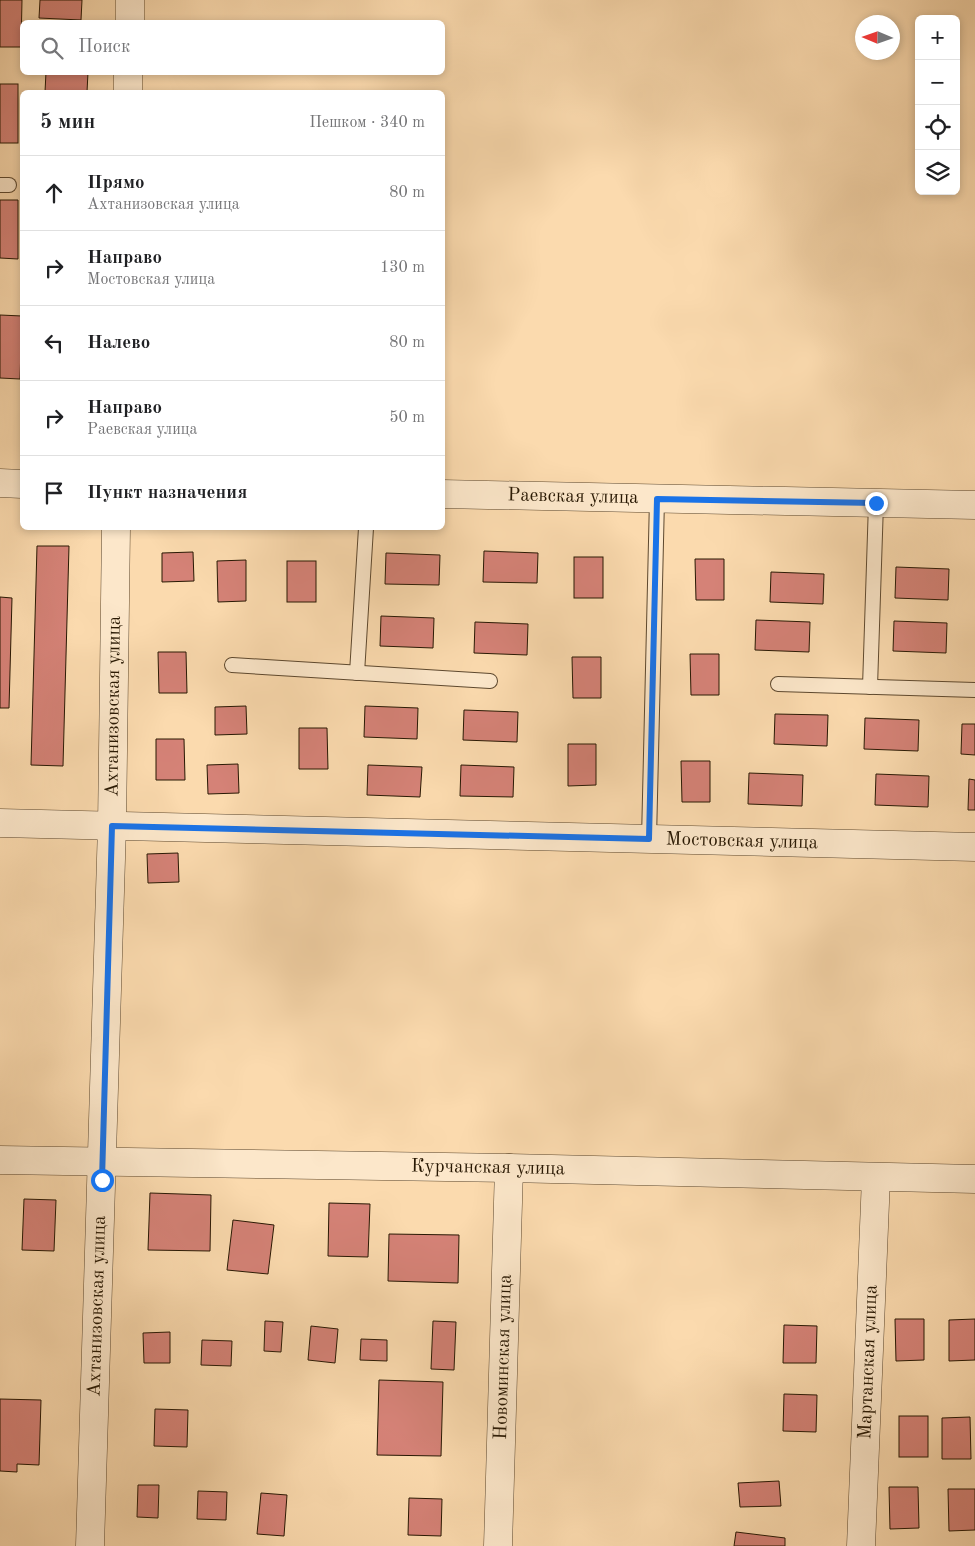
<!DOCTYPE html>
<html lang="ru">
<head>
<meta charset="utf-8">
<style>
	:root { --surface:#fff; --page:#f2f2f2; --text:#202124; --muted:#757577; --line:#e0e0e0 }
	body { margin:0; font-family:"Old Standard TT",serif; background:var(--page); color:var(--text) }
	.controls { position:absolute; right:15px; top:15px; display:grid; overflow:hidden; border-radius:8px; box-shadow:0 2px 8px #0003 }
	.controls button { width:45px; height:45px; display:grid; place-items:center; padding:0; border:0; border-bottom:1px solid var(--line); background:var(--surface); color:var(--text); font:25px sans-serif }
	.compass { position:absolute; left:855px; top:15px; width:45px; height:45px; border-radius:50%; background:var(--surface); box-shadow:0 2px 8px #0003; rotate:272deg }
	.stop { position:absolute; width:15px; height:15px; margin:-11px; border:4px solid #1a73e8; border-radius:50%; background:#fff }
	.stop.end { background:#1a73e8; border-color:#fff; box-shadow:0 1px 5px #0008 }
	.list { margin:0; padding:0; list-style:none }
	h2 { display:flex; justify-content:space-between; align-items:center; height:65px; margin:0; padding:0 20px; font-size:21px }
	h2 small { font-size:16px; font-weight:400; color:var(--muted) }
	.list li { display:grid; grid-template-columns:32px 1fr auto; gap:15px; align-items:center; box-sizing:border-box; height:75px; padding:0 20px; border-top:1px solid var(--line) }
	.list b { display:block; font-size:19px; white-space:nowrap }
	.list p { margin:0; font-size:16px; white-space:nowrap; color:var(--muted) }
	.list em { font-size:16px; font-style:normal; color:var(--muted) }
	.icon { flex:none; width:28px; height:28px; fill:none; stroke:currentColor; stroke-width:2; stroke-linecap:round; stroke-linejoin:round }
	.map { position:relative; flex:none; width:975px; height:1546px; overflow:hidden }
	.search { position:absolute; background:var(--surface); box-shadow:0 2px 8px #0003; left:20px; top:20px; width:425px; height:55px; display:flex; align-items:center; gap:12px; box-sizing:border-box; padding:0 18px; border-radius:8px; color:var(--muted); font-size:19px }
	.panel { position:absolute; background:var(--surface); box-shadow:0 2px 8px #0003; left:20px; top:90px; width:425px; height:440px; border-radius:8px }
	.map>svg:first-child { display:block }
	.building { fill:#d58277; stroke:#281803 }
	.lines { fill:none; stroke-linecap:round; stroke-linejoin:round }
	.service-casing { stroke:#5d482e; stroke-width:16 }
	.minor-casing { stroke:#5d482e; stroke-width:29 }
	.service { stroke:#fce7ca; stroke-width:14 }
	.minor { stroke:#fce7ca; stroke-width:28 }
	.route { stroke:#1a73e8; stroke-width:6 }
	.labels { text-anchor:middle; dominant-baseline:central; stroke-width:4; stroke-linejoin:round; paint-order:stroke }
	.street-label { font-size:19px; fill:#281803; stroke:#fce7ca }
</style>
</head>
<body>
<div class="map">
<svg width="975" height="1546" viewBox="0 0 975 1546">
	<rect width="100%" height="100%" fill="#fbdaae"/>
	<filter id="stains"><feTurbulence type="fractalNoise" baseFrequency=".004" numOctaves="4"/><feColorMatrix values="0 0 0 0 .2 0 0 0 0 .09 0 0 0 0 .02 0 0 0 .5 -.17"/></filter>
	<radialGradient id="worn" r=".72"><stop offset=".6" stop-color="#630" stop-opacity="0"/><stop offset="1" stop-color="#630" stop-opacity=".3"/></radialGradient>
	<g class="building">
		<path d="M0,0H22L21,47H0Z"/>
		<path d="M40,0H82L81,20L39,18Z"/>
		<path d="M46,72H88L87,92H45Z"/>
		<rect x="0" y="84" width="18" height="59"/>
		<path d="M0,200H18V259L0,258Z"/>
		<path d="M0,315L22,316L20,379L0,378Z"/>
		<path d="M37,546H69L63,766L31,765Z"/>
		<path d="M484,551L538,553L537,583L483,582Z"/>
		<path d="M193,552L194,581L162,582V553Z"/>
		<path d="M386,553L440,555L439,585L385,584Z"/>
		<rect x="574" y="557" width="29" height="41"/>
		<path d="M695,559H724V600H696Z"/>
		<path d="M246,560V601L218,602L217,561Z"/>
		<rect x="287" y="561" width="29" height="41"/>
		<path d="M896,567L949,569L948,600L895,598Z"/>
		<path d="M771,572L824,574L823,604L770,602Z"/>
		<path d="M0,597L12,598L9,708H0Z"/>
		<path d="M381,616L434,618L433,648L380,646Z"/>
		<path d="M756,620L810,622L809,652L755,650Z"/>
		<path d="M894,621L947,623L946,653L893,651Z"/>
		<path d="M475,622L528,624L527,655L474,653Z"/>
		<path d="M158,652H186L187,693H159Z"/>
		<path d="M690,654H719V695H691Z"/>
		<path d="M572,657H601V698H573Z"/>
		<path d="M246,706L247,734L215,735V707Z"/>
		<path d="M365,706L418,708L417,739L364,737Z"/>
		<path d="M464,710L518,712L517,742L463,740Z"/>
		<path d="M775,714L828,715L827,746L774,744Z"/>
		<path d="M865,718L919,720L918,751L864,749Z"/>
		<path d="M962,724H975V755L961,754Z"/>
		<path d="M299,728H327L328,769H299Z"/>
		<path d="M156,739H184L185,780H156Z"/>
		<path d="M568,744H596V785L568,786Z"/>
		<path d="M681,761H710V802H682Z"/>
		<path d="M238,764L239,793L208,794L207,765Z"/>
		<path d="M368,765L422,767L420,797L367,795Z"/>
		<path d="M461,765L514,767L513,797L460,796Z"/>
		<path d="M749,773L803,775L802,806L748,804Z"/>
		<path d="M876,774L929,776L928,807L875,805Z"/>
		<path d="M969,779L975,780V810H968Z"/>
		<path d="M178,853L179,882L148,883L147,854Z"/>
		<path d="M150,1193L211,1195L210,1251L148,1250Z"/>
		<path d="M24,1199L56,1200L54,1251L22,1250Z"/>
		<path d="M329,1203L370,1204L368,1257L328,1256Z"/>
		<path d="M233,1220L274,1225L268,1274L227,1270Z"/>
		<path d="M389,1234L459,1235L458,1283L388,1281Z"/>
		<path d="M895,1319H924V1360L896,1361Z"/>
		<path d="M975,1319V1360L949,1361V1320Z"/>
		<path d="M265,1321L283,1322L281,1352L264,1351Z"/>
		<path d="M433,1321L456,1322L454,1370L431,1369Z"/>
		<path d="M784,1325L817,1326L816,1363H783Z"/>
		<path d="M311,1326L338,1329L335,1363L308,1360Z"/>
		<path d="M170,1332V1363H144L143,1333Z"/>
		<path d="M361,1339L387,1340V1361L360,1360Z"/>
		<path d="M202,1340L232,1341L231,1366L201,1365Z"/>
		<path d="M379,1380L443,1382L441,1456L377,1455Z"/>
		<path d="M784,1394L817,1395L816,1432L783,1431Z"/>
		<path d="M0,1399L41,1400L39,1465L17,1464V1472L0,1471Z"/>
		<path d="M155,1409L188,1410L187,1447L154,1446Z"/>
		<rect x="899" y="1416" width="29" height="41"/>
		<path d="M970,1417L971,1459H942V1418Z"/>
		<path d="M779,1481L781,1506L740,1507L738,1483Z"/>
		<path d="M138,1485H159L158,1518L137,1517Z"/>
		<path d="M889,1487H918L919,1528L890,1529Z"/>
		<path d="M948,1489H975V1530L949,1531Z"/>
		<path d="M198,1491L227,1492L226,1520L197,1519Z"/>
		<path d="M261,1493L287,1495L284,1536L257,1534Z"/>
		<path d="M409,1498L442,1499L441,1536L408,1535Z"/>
		<path d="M736,1532L785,1538V1546H734Z"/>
	</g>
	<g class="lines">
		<defs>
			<g id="service">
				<path d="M0,185H9"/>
				<path d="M232,665L490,681"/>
				<path d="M357,673L366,528"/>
				<path d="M778,684L975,690"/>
				<path d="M870,687L876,503"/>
				<path d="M649,839L657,499"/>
			</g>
			<g id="minor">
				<path d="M130,22V0"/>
				<path d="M128,92V72"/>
				<path d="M0,483L22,484"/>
				<path id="s1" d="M442,494L975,505"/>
				<path id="s2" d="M0,823L975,847"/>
				<path id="s3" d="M0,1160L509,1168L975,1179"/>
				<path id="s4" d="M90,1546L112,826L116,528"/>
				<path id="s5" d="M498,1546L509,1168"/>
				<path id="s6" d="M861,1546L876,1178"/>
			</g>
		</defs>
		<use href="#service" class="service-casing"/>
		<use href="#minor" class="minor-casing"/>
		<use href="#service" class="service"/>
		<use href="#minor" class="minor"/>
	</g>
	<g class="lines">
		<path class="route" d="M102,1180L112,826L649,839L657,499L876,503"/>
	</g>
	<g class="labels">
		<g class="street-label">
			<text stroke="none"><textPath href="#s1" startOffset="131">Раевская улица</textPath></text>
			<text stroke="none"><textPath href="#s4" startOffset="840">Ахтанизовская улица</textPath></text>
			<text stroke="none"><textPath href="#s2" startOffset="742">Мостовская улица</textPath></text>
			<text stroke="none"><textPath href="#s3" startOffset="488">Курчанская улица</textPath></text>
			<text stroke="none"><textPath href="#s4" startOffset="240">Ахтанизовская улица</textPath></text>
			<text stroke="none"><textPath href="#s5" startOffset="189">Новоминская улица</textPath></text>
			<text stroke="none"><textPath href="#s6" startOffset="184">Мартанская улица</textPath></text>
		</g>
	</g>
	<rect width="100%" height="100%" filter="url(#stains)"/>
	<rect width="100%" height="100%" fill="url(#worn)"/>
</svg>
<div class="controls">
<button>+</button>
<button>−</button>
<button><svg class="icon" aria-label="locate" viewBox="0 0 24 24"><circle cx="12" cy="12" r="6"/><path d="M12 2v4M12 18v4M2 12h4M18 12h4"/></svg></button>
<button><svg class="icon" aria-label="layers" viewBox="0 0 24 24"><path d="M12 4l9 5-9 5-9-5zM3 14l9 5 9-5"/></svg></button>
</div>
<svg class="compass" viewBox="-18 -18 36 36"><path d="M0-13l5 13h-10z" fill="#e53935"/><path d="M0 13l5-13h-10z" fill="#757577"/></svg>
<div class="stop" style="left:102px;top:1180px"></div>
<div class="stop end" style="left:876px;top:503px"></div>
<div class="search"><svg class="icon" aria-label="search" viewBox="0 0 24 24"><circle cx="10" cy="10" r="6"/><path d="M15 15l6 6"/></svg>Поиск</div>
<section class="panel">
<h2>5 мин<small>Пешком · 340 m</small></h2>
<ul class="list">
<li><svg class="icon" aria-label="ahead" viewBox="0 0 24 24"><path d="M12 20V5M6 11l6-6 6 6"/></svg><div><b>Прямо</b><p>Ахтанизовская улица</p></div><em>80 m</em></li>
<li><svg class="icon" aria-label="right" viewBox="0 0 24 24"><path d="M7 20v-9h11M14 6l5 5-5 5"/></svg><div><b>Направо</b><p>Мостовская улица</p></div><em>130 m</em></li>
<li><svg class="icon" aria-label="left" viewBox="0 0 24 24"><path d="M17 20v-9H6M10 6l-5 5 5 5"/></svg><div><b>Налево</b></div><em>80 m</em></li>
<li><svg class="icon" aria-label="right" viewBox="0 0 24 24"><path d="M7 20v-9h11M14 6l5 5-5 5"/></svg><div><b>Направо</b><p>Раевская улица</p></div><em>50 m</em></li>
<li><svg class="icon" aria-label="arrive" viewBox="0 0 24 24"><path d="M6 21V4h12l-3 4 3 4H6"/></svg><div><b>Пункт назначения</b></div></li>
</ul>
</section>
</div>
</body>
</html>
